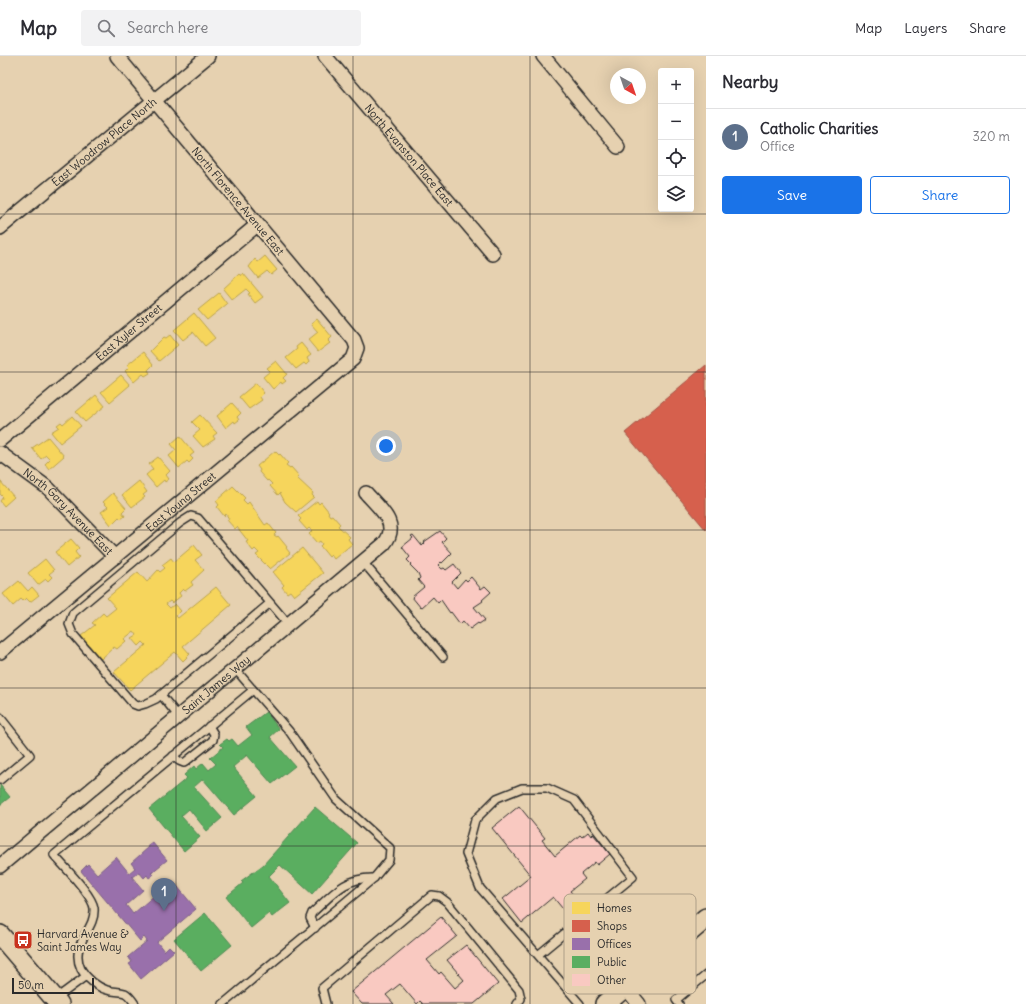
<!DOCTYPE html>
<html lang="en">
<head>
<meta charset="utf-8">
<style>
	:root { --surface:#fff; --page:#f2f2f3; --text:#2b2b33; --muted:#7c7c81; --line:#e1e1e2; --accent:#1a73e8 }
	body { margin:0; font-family:Delius,sans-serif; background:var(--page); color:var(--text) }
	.controls { position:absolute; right:12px; top:12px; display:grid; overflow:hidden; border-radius:4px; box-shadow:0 4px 16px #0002 }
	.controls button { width:36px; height:36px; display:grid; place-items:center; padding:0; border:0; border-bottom:1px solid var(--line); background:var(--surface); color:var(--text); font:20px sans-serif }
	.compass { position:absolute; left:610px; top:12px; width:36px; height:36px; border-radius:50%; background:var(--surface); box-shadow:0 4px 16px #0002; rotate:140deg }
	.scale { position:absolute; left:12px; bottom:10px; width:82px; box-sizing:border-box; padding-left:4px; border:2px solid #2b2b2b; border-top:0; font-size:11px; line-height:14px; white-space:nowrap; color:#2b2b2b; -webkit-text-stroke:3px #e6d1b0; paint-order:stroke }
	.you { position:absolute; left:386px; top:390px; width:14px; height:14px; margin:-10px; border:3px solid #fff; border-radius:50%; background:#1a73e8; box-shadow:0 0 0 6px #1a73e833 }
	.badge { display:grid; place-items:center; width:26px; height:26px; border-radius:50%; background:var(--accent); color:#fff; font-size:13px; font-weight:700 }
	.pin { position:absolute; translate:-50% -33px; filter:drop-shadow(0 1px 2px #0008) }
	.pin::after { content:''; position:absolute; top:21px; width:14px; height:12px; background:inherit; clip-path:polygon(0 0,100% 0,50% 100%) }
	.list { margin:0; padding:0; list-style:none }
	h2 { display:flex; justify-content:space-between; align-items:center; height:52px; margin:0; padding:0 16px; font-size:17px }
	h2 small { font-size:13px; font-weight:400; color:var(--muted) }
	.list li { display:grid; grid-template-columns:26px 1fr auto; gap:12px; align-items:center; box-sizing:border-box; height:56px; padding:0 16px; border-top:1px solid var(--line) }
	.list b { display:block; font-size:15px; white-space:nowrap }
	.list p { margin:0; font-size:13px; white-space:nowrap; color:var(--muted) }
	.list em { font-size:13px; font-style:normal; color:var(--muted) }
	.actions { display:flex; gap:8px; padding:12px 16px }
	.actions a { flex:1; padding:9px 0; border:1px solid var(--accent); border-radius:4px; text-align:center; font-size:14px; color:var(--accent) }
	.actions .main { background:var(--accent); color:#fff }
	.icon { flex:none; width:22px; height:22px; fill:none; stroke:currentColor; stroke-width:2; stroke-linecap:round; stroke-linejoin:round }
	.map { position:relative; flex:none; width:706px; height:948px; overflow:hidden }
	header { display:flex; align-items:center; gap:24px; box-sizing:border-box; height:56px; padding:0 20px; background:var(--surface); border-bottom:1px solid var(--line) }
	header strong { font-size:19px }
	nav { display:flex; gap:22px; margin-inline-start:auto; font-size:14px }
	.search { width:280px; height:36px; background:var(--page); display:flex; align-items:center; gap:10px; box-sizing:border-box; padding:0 14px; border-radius:4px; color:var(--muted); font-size:15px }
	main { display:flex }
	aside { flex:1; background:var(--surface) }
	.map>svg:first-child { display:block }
	.homes { fill:#f6d55c; stroke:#b9a24d }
	.shops { fill:#d6604d; stroke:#a35043 }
	.offices { fill:#9970ab; stroke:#785b85 }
	.public { fill:#5aae61; stroke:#4c8751 }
	.building { fill:#f9c9c1; stroke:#2b2b2b }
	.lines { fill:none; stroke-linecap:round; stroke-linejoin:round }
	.service-casing { stroke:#2b2b2b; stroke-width:10 }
	.minor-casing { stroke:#2b2b2b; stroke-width:16 }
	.secondary-casing { stroke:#2b2b2b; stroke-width:22 }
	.service { stroke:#e6d1b0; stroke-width:7 }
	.minor { stroke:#e6d1b0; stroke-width:13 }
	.secondary { stroke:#e6d1b0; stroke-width:19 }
	.grid { fill:none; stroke:#2b2b2b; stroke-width:1; stroke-opacity:0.55 }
	.labels { text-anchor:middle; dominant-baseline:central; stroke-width:4; stroke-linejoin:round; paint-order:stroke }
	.street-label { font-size:11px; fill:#2b2b2b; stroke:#e6d1b0 }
	.poi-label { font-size:11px; fill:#2b2b2b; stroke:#e6d1b0; text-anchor:start }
	.key { fill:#e6d1b0; stroke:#ae9f88; stroke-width:1 }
	.key-label { font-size:11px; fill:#2b2b2b }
</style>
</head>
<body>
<header>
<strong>Map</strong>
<div class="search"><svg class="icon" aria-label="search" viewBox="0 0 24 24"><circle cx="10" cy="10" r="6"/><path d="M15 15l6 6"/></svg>Search here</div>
<nav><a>Map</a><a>Layers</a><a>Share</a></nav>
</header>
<main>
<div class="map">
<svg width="706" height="948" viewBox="0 0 706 948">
	<rect width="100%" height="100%" fill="#e6d1b0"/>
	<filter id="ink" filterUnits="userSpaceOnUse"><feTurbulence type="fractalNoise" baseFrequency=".025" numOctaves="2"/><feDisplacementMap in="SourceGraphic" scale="8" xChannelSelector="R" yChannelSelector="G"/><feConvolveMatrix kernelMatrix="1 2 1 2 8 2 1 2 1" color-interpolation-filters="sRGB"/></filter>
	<g filter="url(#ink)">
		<g class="homes">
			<path d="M265,200L277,214L271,219L267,215L258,222L249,211L255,203L258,206Z"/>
			<path d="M243,217L263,241L255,247L248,238L250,237L246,233L232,244L223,233L239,218L241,220Z"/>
			<path d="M219,237L227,248L207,264L198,254Z"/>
			<path d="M194,257L215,282L205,290L193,276L183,284L174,274Z"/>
			<path d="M317,263L332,281L328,285L330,287L318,296L308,284L318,276L311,268Z"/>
			<path d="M170,279L178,289L159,305L150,295L164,281L166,282Z"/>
			<path d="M301,287L311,299L307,302L309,306L306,309L304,307L296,313L286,302L297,293L296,291Z"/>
			<path d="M143,296L153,309L148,314L150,317L145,320L143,318L134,326L125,315L129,311L127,309Z"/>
			<path d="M276,305L287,318L283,322L286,325L282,328L281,326L273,333L263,321L270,315L267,312Z"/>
			<path d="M121,319L130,329L110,346L101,336Z"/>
			<path d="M256,327L264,337L260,341L262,344L249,353L239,341Z"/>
			<path d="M96,339L105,350L85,366L76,356Z"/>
			<path d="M232,347L241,357L237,361L239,364L235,367L234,365L226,372L217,360Z"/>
			<path d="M200,359L217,377L213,380L215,383L203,391L193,380L200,374L192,366Z"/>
			<path d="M72,360L81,370L60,387L51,376L59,371L57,369L61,366L63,368Z"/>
			<path d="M180,380L194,397L190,400L193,403L189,407L187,405L179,412L169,400L176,394L171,388Z"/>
			<path d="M48,381L64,400L49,413L45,408L50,403L46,399L41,403L32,392Z"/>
			<path d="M275,395L279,399L280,398L288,407L286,409L290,412L291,411L299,420L297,422L313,437L312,439L314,441L296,456L285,446L280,437L278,439L270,430L272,428L268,424L267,425L259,416L260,414L257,410Z"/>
			<path d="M158,401L170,415L166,419L169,423L165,426L164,424L156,431L146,419L153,413L149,408Z"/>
			<path d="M0,425L14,441L4,450L0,445L3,441L0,438Z"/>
			<path d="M139,425L147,436L143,439L145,441L132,451L122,439Z"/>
			<path d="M233,430L245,442L243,444L247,448L249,446L265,469L268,467L276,477L274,479L277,481L278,480L287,491L286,492L290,497L270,513L256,499L259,497L255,493L253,495L246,486L248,485L237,471L235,473L227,464L229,463L226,458L224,460L217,451L219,449L216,445Z"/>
			<path d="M113,437L126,452L122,456L125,460L121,463L119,461L111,469L101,456L108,451L103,446Z"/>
			<path d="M317,445L319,448L321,446L329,456L328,457L330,460L332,459L340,468L338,470L350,481L348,483L352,488L334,503L331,499L329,501L320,490L322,488L320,485L317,487L309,478L312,475L309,472L307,474L299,465L301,463L298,460Z"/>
			<path d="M71,483L79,492L75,496L79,501L67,511L55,496Z"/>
			<path d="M194,489L202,499L195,504L204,514L191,526L193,529L185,535L183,533L179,537L181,540L172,547L170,545L166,548L170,552L175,548L181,555L176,560L178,562L216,531L231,549L183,590L190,598L183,605L175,596L130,634L114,616L146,589L143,586L139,590L132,582L137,579L134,575L124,583L126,585L117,593L114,591L101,603L81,580L95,569L92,567L103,557L106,560L116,552L107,542L138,516L147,526L158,514L160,516L165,512L162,509L171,502L174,506Z"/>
			<path d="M302,492L323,517L294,540L290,535L287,537L282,531L284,529L273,516Z"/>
			<path d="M45,503L54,514L49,518L52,521L48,525L46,523L38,529L28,517Z"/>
			<path d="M19,525L28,535L32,531L39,539L30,546L26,542L23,545L21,543L13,550L3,538Z"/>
		</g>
		<path class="shops" d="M706,309V474L625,377Z"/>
		<path class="offices" d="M152,786L167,804L151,817L153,819L149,822L147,819L144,822L139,816L132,821L143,834L126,849L133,858L172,824L196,853L157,886L164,895L169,890L174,895L141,923L129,908L132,906L128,901L147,885L144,881L140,885L81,815L88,808L97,818L116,801L129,817L135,812L131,807L149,791L148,789Z"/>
		<g class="public">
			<path d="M266,656L279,673L270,681L295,710L272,728L247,699L233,711L257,740L234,759L203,723L194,731L222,762L207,775L189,753L181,760L200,781L184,795L149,753L187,722L184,719L194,710L196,713L203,707L209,714L216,708L210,702L223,691L220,688L227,683L229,685L232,683L238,690L252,679L246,671Z"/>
			<path d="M0,729L10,741L0,749Z"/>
			<path d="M315,751L357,787L312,838L280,809L269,820L290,847L272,861L269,857L251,872L226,841L243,827L241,825L263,809Z"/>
			<path d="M205,857L232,889L201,915L174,883Z"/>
		</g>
		<g class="building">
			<path d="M440,475L446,482L442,486L452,497L442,507L441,506L438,509L442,513L444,512L446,514L454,508L461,517L452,526L457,532L465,523L467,525L471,521L481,533L485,530L491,536L482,544L483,545L474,551L485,564L479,568L478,567L470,573L463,565L460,568L451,556L450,557L441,544L438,547L433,541L421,552L412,541L424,531L418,524L420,522L418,517L410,509L411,508L407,504L410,501L402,491L413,482L411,480L413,479L422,490L425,487L424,486Z"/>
			<path d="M519,750L545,782L542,784L555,800L580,779L582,781L588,776L591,780L593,778L610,798L597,809L595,806L581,818L585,823L570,835L585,853L572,864L553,841L522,867L503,843L531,820L492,772Z"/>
			<path d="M441,861L457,880L427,904L439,918L441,916L455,932L464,924L447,904L466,889L498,928L474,948H423L420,945L417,948L400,928L386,939L394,948H362L351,936Z"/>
		</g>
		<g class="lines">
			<defs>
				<g id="service">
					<path d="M363,506L443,601"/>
					<path d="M270,547L156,643L145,648L138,650L133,648L73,578L69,568L73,557L180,467L191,460L198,462L289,569"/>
					<path d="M161,639L179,661"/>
					<path d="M0,661L30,699L0,724"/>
					<path d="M173,700L179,705L184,707L213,684L214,678L209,670"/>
					<path d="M315,872L310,862L312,857C332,839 345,821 374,822"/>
					<path d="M538,899L633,821L574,744L547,732H522L497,742L475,764L466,798L480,832L580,948"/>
					<path d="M55,943L86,920"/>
					<path d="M135,948C133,945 129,939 125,937C119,935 113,936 107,934C97,931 86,922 81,913C69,887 96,875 94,852C92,838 64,811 54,799L253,634"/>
					<path d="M223,948L374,822L389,804L390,792L336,743L289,675L236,614"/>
					<path d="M326,948L322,932L432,839L439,840L447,846L519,934L521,943L517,948"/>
					<path d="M679,948L676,944L706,919"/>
				</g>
				<g id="minor">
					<path id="s1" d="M325,0L493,198"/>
					<path d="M543,0L618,91"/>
					<path id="s2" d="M0,172L208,0"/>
					<path id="s3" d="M0,384L257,169"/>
					<path id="s4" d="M0,397L48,432L115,501"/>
					<path id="s5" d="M0,596L353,303L357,292L354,284L117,0"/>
					<path id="s6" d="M0,810L384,488C401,468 379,452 366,437"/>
					<path d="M625,931L639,948"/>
				</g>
				<g id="secondary">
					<path d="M0,879L59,948"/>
					<path d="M605,948L706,862"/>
				</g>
			</defs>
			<use href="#service" class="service-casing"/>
			<use href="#minor" class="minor-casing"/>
			<use href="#secondary" class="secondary-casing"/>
			<use href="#service" class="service"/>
			<use href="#minor" class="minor"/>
			<use href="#secondary" class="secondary"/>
		</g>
	</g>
	<path class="grid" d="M176,0V948M353,0V948M530,0V948M0,158H706M0,316H706M0,474H706M0,632H706M0,790H706"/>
	<defs>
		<symbol id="bus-square" viewBox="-11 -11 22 22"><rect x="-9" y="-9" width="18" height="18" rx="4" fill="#c8321e" stroke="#e6d1b0"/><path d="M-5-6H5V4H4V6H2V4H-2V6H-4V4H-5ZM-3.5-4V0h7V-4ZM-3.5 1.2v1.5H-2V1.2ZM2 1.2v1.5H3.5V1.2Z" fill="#fff"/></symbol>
	</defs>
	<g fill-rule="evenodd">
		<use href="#bus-square" x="12" y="873" width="22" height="22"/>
	</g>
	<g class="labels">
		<g class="street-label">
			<text stroke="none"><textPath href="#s2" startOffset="135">East Woodrow Place North</textPath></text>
			<text stroke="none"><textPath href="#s1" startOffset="130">North Evanston Place East</textPath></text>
			<text transform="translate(238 145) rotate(50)">North Florence Avenue East</text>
			<text stroke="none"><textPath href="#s3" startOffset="168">East Xyler Street</textPath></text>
			<text stroke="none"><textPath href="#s5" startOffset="235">East Young Street</textPath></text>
			<text stroke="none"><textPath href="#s4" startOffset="90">North Gary Avenue East</textPath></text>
			<text stroke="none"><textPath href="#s6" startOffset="282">Saint James Way</textPath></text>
		</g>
		<g class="poi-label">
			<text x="37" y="878">Harvard Avenue &amp;<tspan x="37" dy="13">Saint James Way</tspan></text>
		</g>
	</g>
	<rect x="564" y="838" width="132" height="100" rx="6" class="key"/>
	<rect x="572" y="846" width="18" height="12" fill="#f6d55c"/>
	<rect x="572" y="864" width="18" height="12" fill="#d6604d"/>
	<rect x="572" y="882" width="18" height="12" fill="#9970ab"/>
	<rect x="572" y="900" width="18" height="12" fill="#5aae61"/>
	<rect x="572" y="918" width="18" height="12" fill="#f9c9c1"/>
	<g class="key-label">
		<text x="597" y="856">Homes</text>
		<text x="597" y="874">Shops</text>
		<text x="597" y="892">Offices</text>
		<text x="597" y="910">Public</text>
		<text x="597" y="928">Other</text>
	</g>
</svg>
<div class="controls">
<button>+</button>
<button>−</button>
<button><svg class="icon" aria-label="locate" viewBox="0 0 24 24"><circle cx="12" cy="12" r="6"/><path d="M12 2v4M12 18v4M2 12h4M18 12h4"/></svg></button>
<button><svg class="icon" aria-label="layers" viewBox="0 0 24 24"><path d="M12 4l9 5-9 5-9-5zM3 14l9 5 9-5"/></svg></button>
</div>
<svg class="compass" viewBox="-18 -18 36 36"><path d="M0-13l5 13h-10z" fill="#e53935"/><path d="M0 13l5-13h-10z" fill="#7c7c81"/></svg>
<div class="scale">50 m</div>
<div class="you"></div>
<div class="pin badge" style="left:164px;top:855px;background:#5c6f8a">1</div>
</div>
<aside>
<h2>Nearby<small></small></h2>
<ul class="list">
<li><span class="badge" style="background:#5c6f8a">1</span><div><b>Catholic Charities</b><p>Office</p></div><em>320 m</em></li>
</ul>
<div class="actions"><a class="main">Save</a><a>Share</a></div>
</aside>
</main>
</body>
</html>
